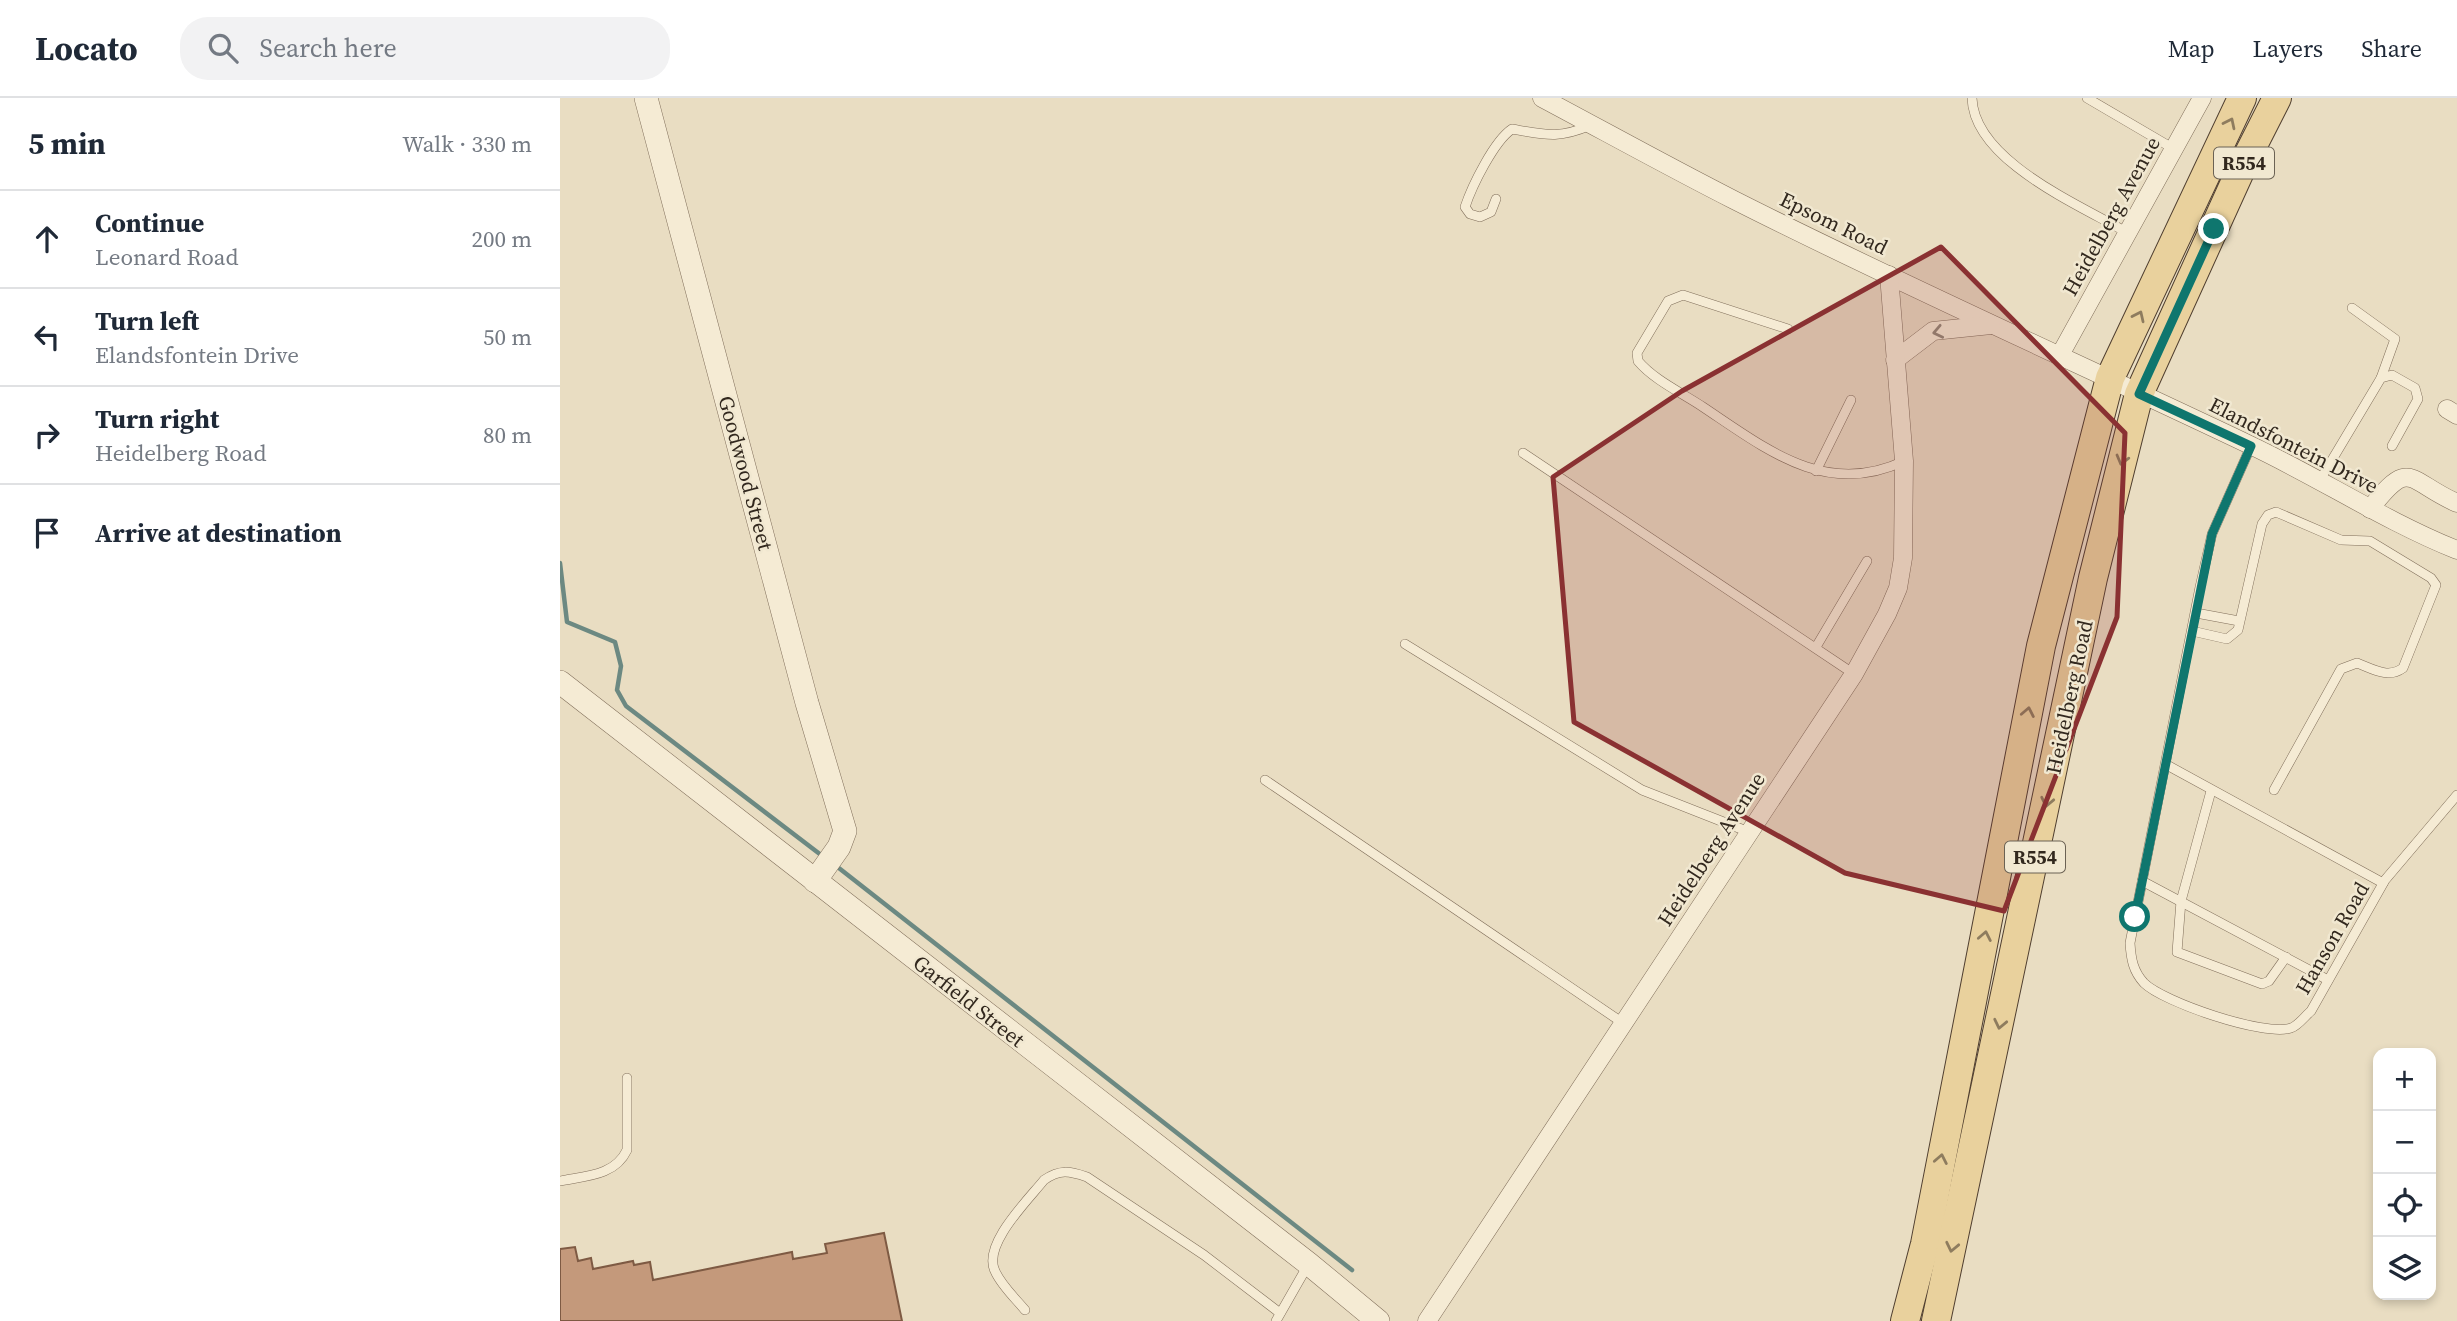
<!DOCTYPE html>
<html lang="en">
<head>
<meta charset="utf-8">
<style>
	:root { --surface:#fff; --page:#f2f2f3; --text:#1f2937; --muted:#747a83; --line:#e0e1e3 }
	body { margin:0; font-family:"Source Serif 4",serif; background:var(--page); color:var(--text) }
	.controls { position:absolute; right:21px; bottom:21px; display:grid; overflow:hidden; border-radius:14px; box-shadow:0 4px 10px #0003 }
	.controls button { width:63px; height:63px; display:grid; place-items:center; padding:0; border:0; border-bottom:2px solid var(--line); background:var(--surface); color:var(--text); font:35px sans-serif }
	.stop { position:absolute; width:21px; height:21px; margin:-16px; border:5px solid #0f766e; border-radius:50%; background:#fff }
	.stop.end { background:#0f766e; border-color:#fff; box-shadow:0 2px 7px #0008 }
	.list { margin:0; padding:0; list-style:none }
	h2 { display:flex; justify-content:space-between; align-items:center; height:91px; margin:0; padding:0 28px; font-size:30px }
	h2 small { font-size:23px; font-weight:400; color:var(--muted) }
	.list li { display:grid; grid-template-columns:46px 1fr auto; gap:21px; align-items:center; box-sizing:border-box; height:98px; padding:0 28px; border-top:2px solid var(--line) }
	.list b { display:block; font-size:26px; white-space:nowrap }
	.list p { margin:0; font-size:23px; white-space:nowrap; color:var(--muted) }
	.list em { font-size:23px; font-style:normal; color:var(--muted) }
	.icon { flex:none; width:38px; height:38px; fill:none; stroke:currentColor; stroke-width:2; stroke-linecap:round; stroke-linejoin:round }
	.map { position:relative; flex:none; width:1897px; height:1223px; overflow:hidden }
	header { display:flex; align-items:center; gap:42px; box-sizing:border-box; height:98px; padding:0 35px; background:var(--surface); border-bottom:2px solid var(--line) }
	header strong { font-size:33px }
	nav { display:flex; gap:38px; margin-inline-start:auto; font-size:24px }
	.search { width:490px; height:63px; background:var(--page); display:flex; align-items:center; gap:18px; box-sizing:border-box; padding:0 24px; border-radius:28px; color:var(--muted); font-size:26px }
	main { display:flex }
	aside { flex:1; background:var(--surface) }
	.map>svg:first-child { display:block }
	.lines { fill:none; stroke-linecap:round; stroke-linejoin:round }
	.stream { stroke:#6c8982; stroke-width:4.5 }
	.building { fill:#c4997b; stroke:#7e5a43; stroke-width:2 }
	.service-casing { stroke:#816f5b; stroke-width:10 }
	.minor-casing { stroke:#816f5b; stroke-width:19 }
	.tertiary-casing { stroke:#816f5b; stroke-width:24 }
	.primary-casing { stroke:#4f3e2f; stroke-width:30 }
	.service { stroke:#f5ebd4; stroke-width:9 }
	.minor { stroke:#f5ebd4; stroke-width:18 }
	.tertiary { stroke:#f5ebd4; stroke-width:23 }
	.primary { stroke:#e9d19d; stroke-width:28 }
	.oneway { stroke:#8e7c5e }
	.oneway2 { stroke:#948a79 }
	.route { stroke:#0f766e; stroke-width:9 }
	.marked { fill:#8a3132; fill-opacity:0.2; stroke:#8a3132; stroke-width:5; stroke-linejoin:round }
	.labels { text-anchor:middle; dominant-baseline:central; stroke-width:5; stroke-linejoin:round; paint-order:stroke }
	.shield { fill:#f1e8d1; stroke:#6b6254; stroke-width:2 }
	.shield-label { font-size:19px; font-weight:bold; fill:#32281e }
	.street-label { font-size:21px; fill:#32281e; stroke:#f1e8d1 }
</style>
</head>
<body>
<header>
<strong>Locato</strong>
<div class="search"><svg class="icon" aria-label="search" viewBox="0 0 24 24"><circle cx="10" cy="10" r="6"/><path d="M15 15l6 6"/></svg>Search here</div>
<nav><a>Map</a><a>Layers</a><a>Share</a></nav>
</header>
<main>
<aside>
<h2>5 min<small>Walk · 330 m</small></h2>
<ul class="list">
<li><svg class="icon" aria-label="ahead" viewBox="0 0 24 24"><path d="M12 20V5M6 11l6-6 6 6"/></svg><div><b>Continue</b><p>Leonard Road</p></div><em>200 m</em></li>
<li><svg class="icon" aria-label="left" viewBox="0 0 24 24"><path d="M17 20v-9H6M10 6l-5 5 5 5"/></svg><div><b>Turn left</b><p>Elandsfontein Drive</p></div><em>50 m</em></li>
<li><svg class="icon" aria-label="right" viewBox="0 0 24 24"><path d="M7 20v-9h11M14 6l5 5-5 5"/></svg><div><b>Turn right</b><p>Heidelberg Road</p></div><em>80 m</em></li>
<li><svg class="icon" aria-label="arrive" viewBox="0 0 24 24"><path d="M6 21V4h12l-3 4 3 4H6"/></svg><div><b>Arrive at destination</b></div></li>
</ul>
</aside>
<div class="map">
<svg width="1897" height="1223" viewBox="0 0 1897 1223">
	<rect width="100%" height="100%" fill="#e9ddc2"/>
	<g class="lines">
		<g class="stream">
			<path d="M0,465L7,524L55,544L61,568L57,592L66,608L265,760"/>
			<path d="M275,767L792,1172"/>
		</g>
	</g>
	<path class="building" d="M324,1135L342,1223H0V1151L15,1149L18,1163L31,1160L33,1171L73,1163L74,1167L90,1164L93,1182L232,1154L233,1161L267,1155L265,1146Z"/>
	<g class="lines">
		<defs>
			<g id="service">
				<path d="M1412,0C1414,63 1520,107 1568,135"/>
				<path d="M1527,0L1614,51"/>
				<path d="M936,101L931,114L920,119L910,116L905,109C912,88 934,43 952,31C986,37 999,41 1031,27"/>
				<path d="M1792,210L1835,241L1821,280"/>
				<path d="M1228,231L1123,197L1108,203L1077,255L1078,263C1094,282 1122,295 1143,309C1206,351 1266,400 1344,363"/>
				<path d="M1691,348L1652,436L1640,489L1570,845C1571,861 1573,873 1584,885C1603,904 1705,939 1731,930C1738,928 1745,918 1751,913L1825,782L1897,697"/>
				<path d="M963,355L1294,576"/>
				<path d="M1256,373L1291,302"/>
				<path d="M1760,382L1821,280L1832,277L1855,290L1858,301L1832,348"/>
				<path d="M1636,515L1679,523"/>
				<path d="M1632,533L1667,541L1678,532L1702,426L1708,417L1716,414L1781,442L1810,443L1871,480L1876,487L1843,570C1828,581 1813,571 1797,565L1781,571L1714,692"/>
				<path d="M845,546L1082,692L1189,734"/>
				<path d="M1256,549L1307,463"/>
				<path d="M1607,667L1823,785"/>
				<path d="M705,682L1063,925"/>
				<path d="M1651,693L1621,803L1617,854L1702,886L1709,883L1726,859"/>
				<path d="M1582,783L1768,882"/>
				<path d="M0,1083C25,1078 55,1078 67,1052V980"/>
				<path d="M465,1212C455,1200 441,1187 435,1173C422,1147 468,1102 484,1082C500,1071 509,1073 527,1079L644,1157L720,1215"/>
				<path d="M716,1223L748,1167"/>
			</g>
			<g id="minor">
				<path d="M982,0C1046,34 1109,69 1174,102C1344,188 1518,265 1690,347C1760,380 1825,423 1897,452"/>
				<path d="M1500,257L1642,0"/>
				<path d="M1335,262L1373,233L1431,227"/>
				<path d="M1887,311L1897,317"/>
				<path d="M1810,411C1851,358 1847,383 1897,405"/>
				<path d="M867,1223L1294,576L1327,516L1338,490L1343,460L1344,363L1329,177"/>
			</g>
			<g id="tertiary">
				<path d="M86,0L247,605L285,733L279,749L255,783"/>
				<path d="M0,584L749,1166L818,1223"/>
			</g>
			<g id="primary">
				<path d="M1345,1223L1365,1146L1481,548L1550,280L1682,0"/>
				<path d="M1376,1223L1533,480L1579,296L1682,69L1717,0"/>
			</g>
		</defs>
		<use href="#service" class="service-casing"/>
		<use href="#minor" class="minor-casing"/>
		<use href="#tertiary" class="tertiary-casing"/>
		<use href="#primary" class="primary-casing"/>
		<use href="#service" class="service"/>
		<use href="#minor" class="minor"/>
		<use href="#tertiary" class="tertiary"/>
		<use href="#primary" class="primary"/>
	</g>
	<defs><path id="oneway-chevron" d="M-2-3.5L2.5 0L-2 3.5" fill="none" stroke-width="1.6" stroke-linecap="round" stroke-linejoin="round" transform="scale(1.75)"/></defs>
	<g class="oneway">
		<use href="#oneway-chevron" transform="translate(1670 25) rotate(-64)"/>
		<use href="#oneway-chevron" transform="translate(1579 218) rotate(-65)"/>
		<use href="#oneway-chevron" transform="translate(1562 362) rotate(105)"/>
		<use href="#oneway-chevron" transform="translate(1468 614) rotate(-79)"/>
		<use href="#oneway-chevron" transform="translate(1487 704) rotate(102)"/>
		<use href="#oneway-chevron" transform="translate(1425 838) rotate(-79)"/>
		<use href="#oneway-chevron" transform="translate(1440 926) rotate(102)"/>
		<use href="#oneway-chevron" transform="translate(1381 1061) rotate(-79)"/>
		<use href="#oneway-chevron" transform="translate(1392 1149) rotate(102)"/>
	</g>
	<use class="oneway2" href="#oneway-chevron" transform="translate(1378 234) rotate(168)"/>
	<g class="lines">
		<path class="route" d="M1575,819L1652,436L1691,348L1579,296L1654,131"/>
	</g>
	<path class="marked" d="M1381,149L1565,335L1557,519L1444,813L1285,775L1014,624L993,379L1122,293Z"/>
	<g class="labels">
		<g class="shield">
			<rect x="1654" y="49.5" width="60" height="31" rx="5"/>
			<rect x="1445" y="743.5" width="60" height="31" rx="5"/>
		</g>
		<g class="shield-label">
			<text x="1684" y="65">R554</text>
			<text x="1475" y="759">R554</text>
		</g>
		<g class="street-label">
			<text transform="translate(1551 118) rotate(-61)">Heidelberg Avenue</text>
			<text transform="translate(1274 125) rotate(26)">Epsom Road</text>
			<text transform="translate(1734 347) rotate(27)">Elandsfontein Drive</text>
			<text transform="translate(186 375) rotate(75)">Goodwood Street</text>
			<text transform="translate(1509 599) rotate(-78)">Heidelberg Road</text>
			<text transform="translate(1151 751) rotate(-57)">Heidelberg Avenue</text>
			<text transform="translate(1772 840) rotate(-60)">Hanson Road</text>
			<text transform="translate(409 903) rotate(38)">Garfield Street</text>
		</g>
	</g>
</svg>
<div class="controls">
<button>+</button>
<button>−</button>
<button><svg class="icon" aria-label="locate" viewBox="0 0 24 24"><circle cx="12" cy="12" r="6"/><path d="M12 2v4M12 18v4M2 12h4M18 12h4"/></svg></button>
<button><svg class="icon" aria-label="layers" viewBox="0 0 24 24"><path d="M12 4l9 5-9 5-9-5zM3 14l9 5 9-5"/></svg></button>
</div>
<div class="stop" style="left:1575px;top:819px"></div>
<div class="stop end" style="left:1654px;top:131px"></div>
</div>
</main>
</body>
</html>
